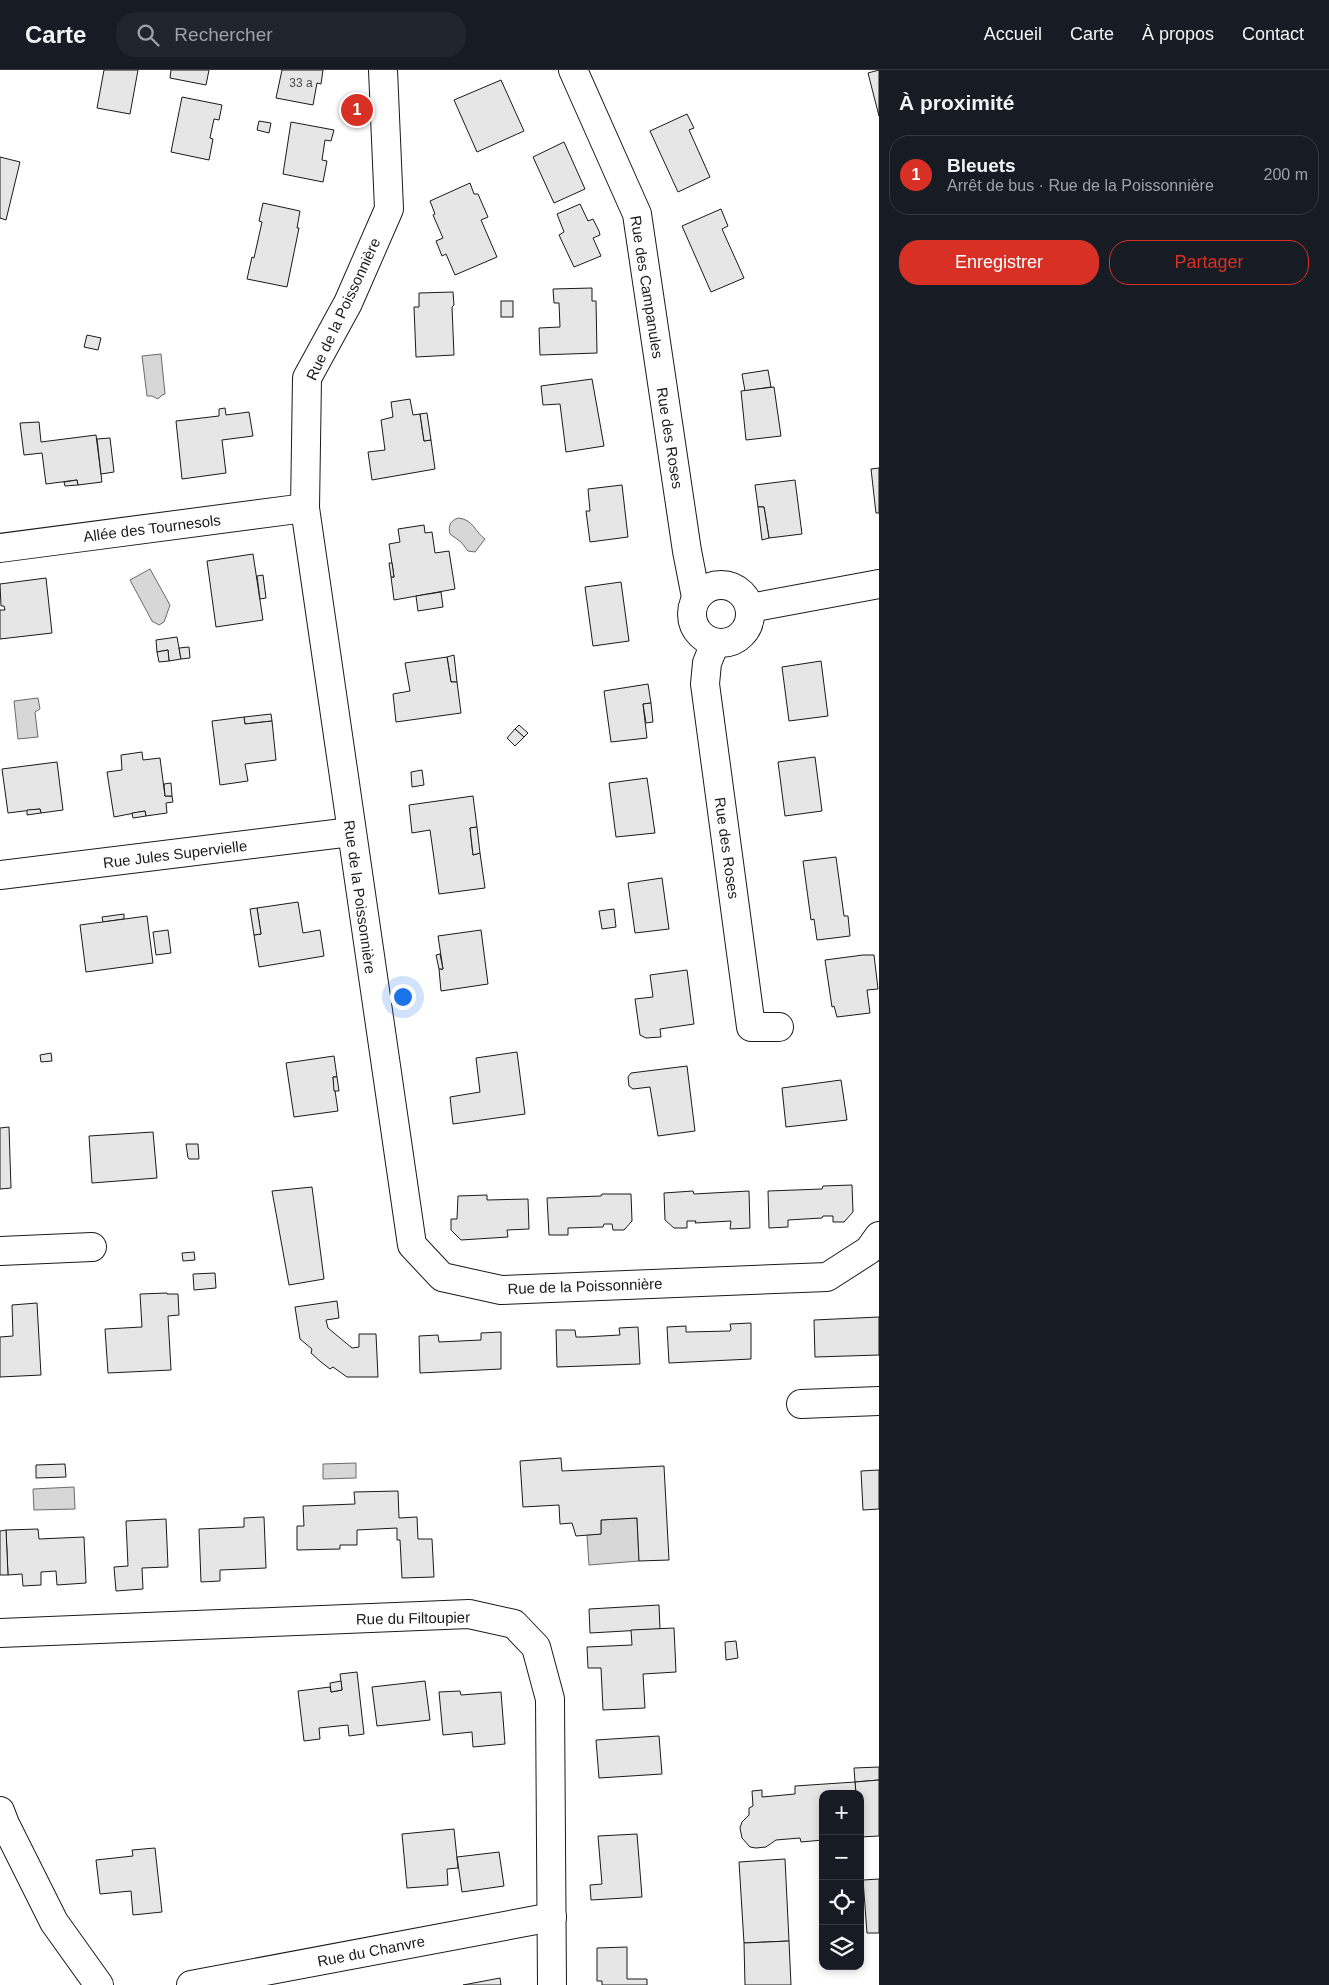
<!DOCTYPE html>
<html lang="fr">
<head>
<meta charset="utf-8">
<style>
	:root { --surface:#171b24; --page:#20242c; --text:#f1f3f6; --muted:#9ea1a6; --line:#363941; --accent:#d93025 }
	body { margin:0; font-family:Helvetica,sans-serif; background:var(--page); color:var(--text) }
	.controls { position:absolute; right:15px; bottom:15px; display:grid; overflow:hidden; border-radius:10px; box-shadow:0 2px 8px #0003 }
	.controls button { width:45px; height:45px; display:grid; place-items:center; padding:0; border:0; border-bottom:1px solid var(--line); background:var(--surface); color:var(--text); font:25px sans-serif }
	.you { position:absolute; left:402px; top:926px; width:18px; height:18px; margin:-12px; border:4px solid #fff; border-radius:50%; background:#1a73e8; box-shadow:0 0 0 8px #1a73e833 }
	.badge { display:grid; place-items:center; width:32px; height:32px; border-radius:50%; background:var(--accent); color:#fff; font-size:16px; font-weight:700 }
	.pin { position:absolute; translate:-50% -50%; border:2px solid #fff; box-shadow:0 1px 5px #0006 }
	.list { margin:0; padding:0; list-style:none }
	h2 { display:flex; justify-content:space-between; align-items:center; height:65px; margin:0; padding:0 20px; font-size:21px }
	h2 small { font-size:16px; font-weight:400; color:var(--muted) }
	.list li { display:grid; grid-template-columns:32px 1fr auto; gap:15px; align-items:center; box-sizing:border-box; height:80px; margin:0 10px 10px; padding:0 10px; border:1px solid var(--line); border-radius:20px }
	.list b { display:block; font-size:19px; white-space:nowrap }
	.list p { margin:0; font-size:16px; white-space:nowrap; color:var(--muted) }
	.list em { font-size:16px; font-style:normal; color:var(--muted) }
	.actions { display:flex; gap:10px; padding:15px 20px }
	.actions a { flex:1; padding:11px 0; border:1px solid var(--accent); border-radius:20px; text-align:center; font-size:18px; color:var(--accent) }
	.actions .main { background:var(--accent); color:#fff }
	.icon { flex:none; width:28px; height:28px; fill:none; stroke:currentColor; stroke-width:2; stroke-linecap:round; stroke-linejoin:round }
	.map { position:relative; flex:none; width:879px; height:1915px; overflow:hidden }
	header { display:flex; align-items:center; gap:30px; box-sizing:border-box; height:70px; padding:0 25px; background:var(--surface); border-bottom:1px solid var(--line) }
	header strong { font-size:24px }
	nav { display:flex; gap:28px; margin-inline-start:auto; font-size:18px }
	.search { width:350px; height:45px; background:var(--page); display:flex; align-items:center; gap:12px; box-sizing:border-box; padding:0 18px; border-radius:20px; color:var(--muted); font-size:19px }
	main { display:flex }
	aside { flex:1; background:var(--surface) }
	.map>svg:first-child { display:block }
	.water { fill:#d7d7d7; stroke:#6a6a6a }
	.building { fill:#e6e6e6; stroke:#1a1a1a }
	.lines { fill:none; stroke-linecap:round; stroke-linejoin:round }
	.minor-casing { stroke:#1a1a1a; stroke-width:30 }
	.minor { stroke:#fff; stroke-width:28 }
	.labels { text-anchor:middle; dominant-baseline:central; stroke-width:4; stroke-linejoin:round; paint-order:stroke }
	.number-label { font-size:12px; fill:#4d4d4d }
	.street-label { font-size:15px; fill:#1a1a1a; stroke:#fff }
</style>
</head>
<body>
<header>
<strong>Carte</strong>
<div class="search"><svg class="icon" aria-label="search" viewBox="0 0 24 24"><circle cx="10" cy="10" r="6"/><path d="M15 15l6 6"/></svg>Rechercher</div>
<nav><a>Accueil</a><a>Carte</a><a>À propos</a><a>Contact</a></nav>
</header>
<main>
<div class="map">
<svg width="879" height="1915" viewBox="0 0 879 1915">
	<rect width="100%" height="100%" fill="#fff"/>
	<g class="water">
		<path d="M161,284L165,324L162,325L158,329L152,326H147L142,286Z"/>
		<path d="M458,448C473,449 475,462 485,469L475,482L468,481L461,472L450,464C448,456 450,451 458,448Z"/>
		<path d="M150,499L170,535L164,552L159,555L152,551L130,510Z"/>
		<path d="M38,628L40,639L35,642L38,667L18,669L14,631Z"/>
		<path d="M356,1393V1408L323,1409V1394Z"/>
		<path d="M74,1417L75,1439L34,1440L33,1419Z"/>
		<path d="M637,1448L639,1491L589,1495L587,1465L601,1464V1450Z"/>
	</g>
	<g class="building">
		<path d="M104,0H138L130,44L97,38Z"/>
		<path d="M171,0H209L206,15L170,8Z"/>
		<path d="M282,0H323L321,14L317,13L313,35L276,28Z"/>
		<path d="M879,0V46L868,3Z"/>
		<path d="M501,10L524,61L477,82L454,30Z"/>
		<path d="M182,27L222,35L219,50L214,49L210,68L213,69L209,90L171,82Z"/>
		<path d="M687,44L694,58L689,60L710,107L678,122L650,61Z"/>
		<path d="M259,51L271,53L269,63L257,60Z"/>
		<path d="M291,52L334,60L331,71L325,70L322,90L327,91L323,112L283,104Z"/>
		<path d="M564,72L585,119L554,133L533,87Z"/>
		<path d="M0,87L20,92L6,150L0,148Z"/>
		<path d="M470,113L474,124H478L488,147L481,150L497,187L455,205L446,184L442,186L436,171L443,168L433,145L435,144L430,131Z"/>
		<path d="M263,133L300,141L297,158H299L287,217L247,209L252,187L254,188L262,152L259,151Z"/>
		<path d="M580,134L588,151L593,149L599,161L600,165L593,168L601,186L574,197L559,165L564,162L557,144Z"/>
		<path d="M721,139L728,156L722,159L744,208L711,222L682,156Z"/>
		<path d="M592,218V231H596L597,283L540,285L539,258L560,257L559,233H554L553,219Z"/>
		<path d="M453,222L454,235L452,237L454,285L416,287L414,237H419V223Z"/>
		<rect x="501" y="231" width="12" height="16"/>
		<path d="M87,265L101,268L98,280L84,277Z"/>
		<path d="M768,300L771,317L745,321L742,304Z"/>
		<path d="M592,309L604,376L566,382L560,334L543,335L541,316Z"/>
		<path d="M774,317L781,366L746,370L741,321Z"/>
		<path d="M410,329L413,345L420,344L424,371L431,370L435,399L372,410L368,382L385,380L381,350L393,347L391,332Z"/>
		<path d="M225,338L226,345L249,342L253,366L222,370L226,403L182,409L176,351L219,346V339Z"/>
		<path d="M427,343L431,370L424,371L420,344Z"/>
		<path d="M39,352L41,372L96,365L102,412L78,415L77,410L46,414L42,383L24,385L20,353Z"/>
		<path d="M110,368L114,402L101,404L97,369Z"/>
		<path d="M879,398V443H876L871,399Z"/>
		<path d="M77,410L78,415L65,416L64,412Z"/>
		<path d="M795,410L802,464L769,468L764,437H758L755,415Z"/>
		<path d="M622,415L628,467L590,472L586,441H590L588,419Z"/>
		<path d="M758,437H764L769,468L762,470Z"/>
		<path d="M424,455L425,463L432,462L435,483L449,481L455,519L394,530L391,507H394L389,474L400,472L398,459Z"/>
		<path d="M253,484L263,550L216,557L207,491Z"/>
		<path d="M389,493H392L394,507H391Z"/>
		<path d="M263,505L266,528L260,529L257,506Z"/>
		<path d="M46,508L52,563L0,569V540H5L4,536H1L0,514Z"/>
		<path d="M621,512L629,571L593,576L585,517Z"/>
		<path d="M441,522L443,537L418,541L416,526Z"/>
		<path d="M177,567L181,589L169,591L168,580L157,582L156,570Z"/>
		<path d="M189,577L190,588L181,589L179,578Z"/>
		<path d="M168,580L169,591L159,592L157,582Z"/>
		<path d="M454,585L457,612H451L447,587Z"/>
		<path d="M447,587L451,612H457L461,643L396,652L393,624L410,621L405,593Z"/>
		<path d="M821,591L828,646L789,651L782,597Z"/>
		<path d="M648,614L651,633L643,634L647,668L611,672L604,621Z"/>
		<path d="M651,633L653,652L646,653L643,634Z"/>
		<path d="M271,644L272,651L245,654L244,647Z"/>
		<path d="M244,647L245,654L272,651L276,690L245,694L248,711L220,715L212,651Z"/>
		<path d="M519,655L528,663L524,667L515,659Z"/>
		<path d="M515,659L524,667L515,676L507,668Z"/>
		<path d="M142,682L143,690L160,688L165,726H172L173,732L166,733L167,743L146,746L145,741L114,747L107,702L122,700L121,685Z"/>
		<path d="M815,687L822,741L785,746L778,692Z"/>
		<path d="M57,692L63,740L41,743L40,739L8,743L2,699Z"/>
		<path d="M422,700L424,715L412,717L411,702Z"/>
		<path d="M647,708L655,763L616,767L609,713Z"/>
		<path d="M171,713L172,726H165L164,714Z"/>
		<path d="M473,726L477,757L470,758L473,785L480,783L485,818L439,824L430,760L412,763L409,735Z"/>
		<path d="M40,739L41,743L27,745V740Z"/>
		<path d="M145,741L146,746L133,748L132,743Z"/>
		<path d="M477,757L480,783L473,785L470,758Z"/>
		<path d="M836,787L844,846H848L850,866L817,870L814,849L811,850L803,791Z"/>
		<path d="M662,808L669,859L635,863L628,813Z"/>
		<path d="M298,832L303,863L320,860L324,886L259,897L254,865L261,864L257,838Z"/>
		<path d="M257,838L261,864L254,865L250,839Z"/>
		<path d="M614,839L616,857L602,859L599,841Z"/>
		<path d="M124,844V849L103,852L102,847Z"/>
		<path d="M147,846L153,893L86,902L80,855Z"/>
		<path d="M168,860L171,883L156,885L153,862Z"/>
		<path d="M481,860L488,914L441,921L439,899H443L438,866Z"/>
		<path d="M440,884L443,899H439L436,885Z"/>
		<path d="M863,885H874L878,919L867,920L870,943L837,947L834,936L832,937L825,890Z"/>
		<path d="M687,900L694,954L660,959L661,967L646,968L640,965L635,929L653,927L650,905Z"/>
		<path d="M517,982L525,1044L453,1054L450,1027L480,1022L476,988Z"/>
		<path d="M51,983L52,991L41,992L40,985Z"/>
		<path d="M334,986L337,1007H333L338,1041L294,1047L286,993Z"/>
		<path d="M687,996L695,1061L658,1066L650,1017L633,1019L629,1016L628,1007L631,1003Z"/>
		<path d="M333,1007H337L339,1021H334Z"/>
		<path d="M841,1010L847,1050L786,1057L782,1018Z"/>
		<path d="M9,1057L11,1118L0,1119V1058Z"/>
		<path d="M153,1062L157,1108L92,1113L89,1066Z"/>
		<path d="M186,1074H198L199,1089H189L188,1088Z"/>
		<path d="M852,1115L853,1142L844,1152H833V1146H823L822,1148L788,1150V1157L769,1158L768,1121L822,1119L823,1116Z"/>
		<path d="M312,1117L324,1209L289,1215L272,1121Z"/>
		<path d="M693,1121L694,1124L749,1121L750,1158L730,1159L731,1151L695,1153L696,1151H687V1158H674L665,1150L664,1123Z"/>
		<path d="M602,1124H631L632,1151L624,1160H613L612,1154H604L603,1157L568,1158V1165H549L547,1128L601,1126Z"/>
		<path d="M487,1125V1130L528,1129L529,1159L507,1160L508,1167L461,1170L451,1160V1149H457L458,1126Z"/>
		<path d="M194,1182L195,1190L183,1191L182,1183Z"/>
		<path d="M215,1203L216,1218L194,1220L193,1204Z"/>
		<path d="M167,1223V1224H178L179,1245L168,1246L171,1300L108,1303L105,1259L142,1257L140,1224Z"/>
		<path d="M337,1231L339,1248L326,1250L328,1258L352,1278L359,1277V1264H376L378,1307H347L333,1297L330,1299L321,1292L311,1283L312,1279L300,1269L295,1237Z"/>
		<path d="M37,1233L41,1305L0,1307V1267L13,1266L12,1235Z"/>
		<path d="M879,1247V1285L815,1287L814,1250Z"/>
		<path d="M751,1253V1289L669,1293L667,1257L686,1256V1262L730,1261L731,1259L730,1254Z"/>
		<path d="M638,1257L640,1294L557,1297L556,1260H575L576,1267H584L620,1265L619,1258Z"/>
		<path d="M501,1262V1299L420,1303L419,1266L438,1265L439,1272L481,1270V1263Z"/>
		<path d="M561,1388L562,1401L664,1396L669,1490L639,1491L637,1448L601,1450V1464L576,1466L572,1453L560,1454L559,1435L523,1437L520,1391Z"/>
		<path d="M65,1394L66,1407L36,1408V1395Z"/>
		<path d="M879,1400V1439L863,1440L861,1401Z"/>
		<path d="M398,1421L399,1448L417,1447L418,1469H432L434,1507L402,1508L400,1470H397V1458L357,1460V1475H340V1479L297,1480V1456H304L303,1436L355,1434L354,1422Z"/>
		<path d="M264,1447L266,1498L220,1500V1511L201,1512L199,1459L244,1457V1448Z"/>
		<path d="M166,1449L168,1497L142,1498L143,1519L116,1521L114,1497L128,1496L126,1451Z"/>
		<path d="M38,1459L39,1469L84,1467L86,1513L57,1515L56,1501L41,1502V1515L23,1516L22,1504L8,1505L6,1460Z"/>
		<path d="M6,1460L8,1505H0V1461Z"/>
		<path d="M659,1535L660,1559L590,1563L589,1539Z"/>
		<path d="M674,1558L676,1602L643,1604L645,1638L603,1640L601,1598H588L587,1577L632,1575L631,1560Z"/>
		<path d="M736,1571L738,1588L726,1590L725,1572Z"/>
		<path d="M357,1602L364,1664L349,1666L348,1655L319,1658L320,1669L304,1671L298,1621L330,1617L331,1622L342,1620L340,1604Z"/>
		<path d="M341,1611L342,1620L331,1622L330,1613Z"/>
		<path d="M425,1611L430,1650L377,1656L372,1617Z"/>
		<path d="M460,1621L461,1625L501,1622L505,1674L473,1677L472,1662L443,1665L439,1622Z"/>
		<path d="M659,1666L662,1704L599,1708L596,1670Z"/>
		<path d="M879,1697V1710L855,1712L854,1698Z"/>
		<path d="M879,1710V1766L860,1767V1724H856L855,1712Z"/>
		<path d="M855,1712L856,1724H823V1770L801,1772L800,1768L776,1770L766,1777L756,1778L750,1777L742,1768L740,1758L742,1752L749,1745V1738L753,1736L752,1721L762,1720V1727L795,1724V1716Z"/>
		<path d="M454,1759L458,1798L447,1799L448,1815L407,1818L402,1764Z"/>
		<path d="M637,1764L642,1827L591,1830L590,1815L602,1814L598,1766Z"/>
		<path d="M155,1778L162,1842L133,1845L131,1821L100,1824L96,1790L133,1786L132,1780Z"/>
		<path d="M499,1782L504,1816L462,1822L457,1787Z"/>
		<path d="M785,1789L789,1871L744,1873L739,1792Z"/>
		<path d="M879,1809V1863H867L863,1810Z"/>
		<path d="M789,1871L791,1915H745L744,1873Z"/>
		<path d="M627,1877V1909H647V1915H602V1911H597V1878Z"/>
		<path d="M500,1908L501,1915H463Z"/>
	</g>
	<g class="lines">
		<defs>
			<g id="minor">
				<path d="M383,0L389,139L348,233L307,308L305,438L412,1175L442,1207L501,1220L827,1207L869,1180L879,1166"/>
				<path d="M573,0L637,144L687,481L696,527"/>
				<path d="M0,478L305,438"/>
				<circle cx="721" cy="544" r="29"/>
				<path d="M750,538L879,514"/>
				<path d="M715,573L707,593L705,614L751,957H779"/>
				<path d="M0,805L351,762"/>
				<path d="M0,1181L92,1177"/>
				<path d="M801,1334L879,1331"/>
				<path d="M0,1563L469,1544L514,1554L536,1577L550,1629L552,1915"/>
				<path d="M0,1741L5,1754L54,1852L99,1915"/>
				<path d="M191,1915L552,1847"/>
			</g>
		</defs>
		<use href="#minor" class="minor-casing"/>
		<use href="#minor" class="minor"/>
	</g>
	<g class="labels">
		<g class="number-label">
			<text x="301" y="13">33 a</text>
		</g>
		<g class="street-label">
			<text transform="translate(647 217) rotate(81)">Rue des Campanules</text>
			<text transform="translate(343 239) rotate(-65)">Rue de la Poissonnière</text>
			<text transform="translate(670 368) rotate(81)">Rue des Roses</text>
			<text transform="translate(152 458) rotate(-7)">Allée des Tournesols</text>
			<text transform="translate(727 778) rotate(82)">Rue des Roses</text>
			<text transform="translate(175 784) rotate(-7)">Rue Jules Supervielle</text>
			<text transform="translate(360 827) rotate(82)">Rue de la Poissonnière</text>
			<text transform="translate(585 1216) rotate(-2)">Rue de la Poissonnière</text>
			<text transform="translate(413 1548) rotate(-1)">Rue du Filtoupier</text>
			<text transform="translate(371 1881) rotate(-11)">Rue du Chanvre</text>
		</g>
	</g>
</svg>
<div class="controls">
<button>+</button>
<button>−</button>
<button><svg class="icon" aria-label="locate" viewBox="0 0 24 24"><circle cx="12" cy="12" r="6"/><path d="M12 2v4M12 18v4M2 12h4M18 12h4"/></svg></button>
<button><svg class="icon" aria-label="layers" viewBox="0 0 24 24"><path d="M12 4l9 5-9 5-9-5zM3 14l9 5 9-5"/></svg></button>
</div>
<div class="you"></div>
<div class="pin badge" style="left:357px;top:40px">1</div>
</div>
<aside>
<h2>À proximité<small></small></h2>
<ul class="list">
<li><span class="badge">1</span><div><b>Bleuets</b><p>Arrêt de bus · Rue de la Poissonnière</p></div><em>200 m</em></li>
</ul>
<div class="actions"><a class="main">Enregistrer</a><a>Partager</a></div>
</aside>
</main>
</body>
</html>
